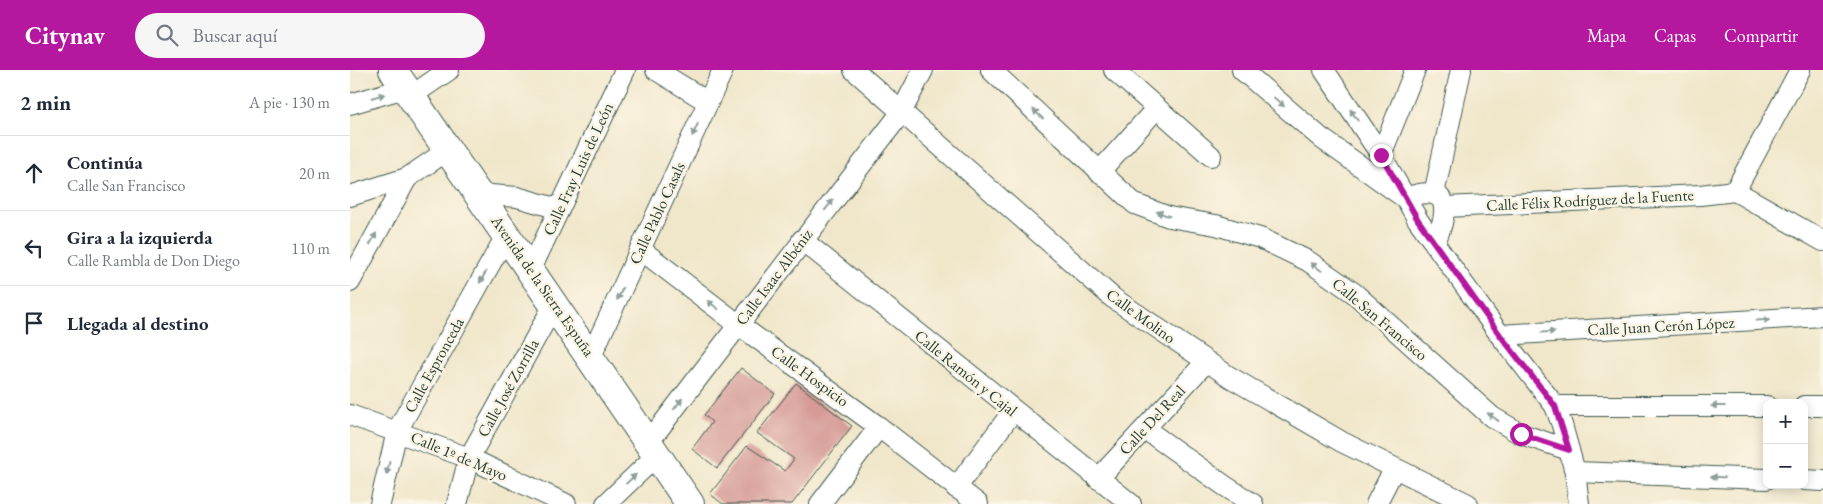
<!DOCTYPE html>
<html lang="es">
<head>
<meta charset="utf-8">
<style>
	:root { --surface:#fff; --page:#f6f6f7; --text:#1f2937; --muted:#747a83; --line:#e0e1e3; --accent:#b5179e }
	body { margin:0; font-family:"EB Garamond",serif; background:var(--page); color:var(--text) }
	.controls { position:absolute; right:15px; bottom:15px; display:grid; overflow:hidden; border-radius:10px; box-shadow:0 2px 12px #0003 }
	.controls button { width:45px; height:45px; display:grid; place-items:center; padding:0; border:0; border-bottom:1px solid var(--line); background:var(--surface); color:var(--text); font:25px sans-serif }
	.stop { position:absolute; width:15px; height:15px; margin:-11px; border:4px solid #b5179e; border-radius:50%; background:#fff }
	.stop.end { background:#b5179e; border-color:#fff; box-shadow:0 1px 5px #0008 }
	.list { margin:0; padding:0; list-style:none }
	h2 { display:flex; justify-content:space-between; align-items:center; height:65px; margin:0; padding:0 20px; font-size:21px }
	h2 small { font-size:16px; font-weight:400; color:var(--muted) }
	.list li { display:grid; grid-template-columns:32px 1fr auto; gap:15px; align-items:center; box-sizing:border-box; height:75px; padding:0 20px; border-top:1px solid var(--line) }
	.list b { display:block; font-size:19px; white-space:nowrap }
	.list p { margin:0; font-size:16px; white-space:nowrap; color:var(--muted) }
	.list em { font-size:16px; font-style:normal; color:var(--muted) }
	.icon { flex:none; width:28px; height:28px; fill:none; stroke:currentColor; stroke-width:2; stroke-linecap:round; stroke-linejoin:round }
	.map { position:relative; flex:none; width:1473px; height:434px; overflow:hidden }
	header { display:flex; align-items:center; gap:30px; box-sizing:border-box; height:70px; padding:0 25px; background:var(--accent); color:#fff }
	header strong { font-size:24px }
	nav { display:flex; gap:28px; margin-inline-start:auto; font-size:18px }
	.search { width:350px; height:45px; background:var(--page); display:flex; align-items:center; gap:12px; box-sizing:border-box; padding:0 18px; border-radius:28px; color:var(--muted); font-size:19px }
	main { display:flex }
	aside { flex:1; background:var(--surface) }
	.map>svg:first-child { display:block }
	.building { fill:#d69b97 }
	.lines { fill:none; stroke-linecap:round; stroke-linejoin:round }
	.street-casing { stroke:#3e564b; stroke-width:22 }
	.primary-casing { stroke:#3e564b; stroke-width:30 }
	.street { stroke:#fff; stroke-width:20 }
	.primary { stroke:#fff; stroke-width:28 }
	.oneway { fill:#8f9e9a }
	.route { stroke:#b5179e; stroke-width:6 }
	.labels { text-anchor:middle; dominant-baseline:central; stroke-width:5; stroke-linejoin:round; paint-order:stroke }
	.street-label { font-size:16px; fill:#1f3d34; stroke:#fcf5e5 }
</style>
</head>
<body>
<header>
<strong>Citynav</strong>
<div class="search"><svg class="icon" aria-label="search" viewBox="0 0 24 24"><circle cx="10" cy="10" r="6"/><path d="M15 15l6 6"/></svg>Buscar aquí</div>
<nav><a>Mapa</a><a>Capas</a><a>Compartir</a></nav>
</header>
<main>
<aside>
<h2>2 min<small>A pie · 130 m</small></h2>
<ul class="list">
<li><svg class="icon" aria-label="ahead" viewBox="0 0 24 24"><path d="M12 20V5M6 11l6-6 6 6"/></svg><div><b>Continúa</b><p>Calle San Francisco</p></div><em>20 m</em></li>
<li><svg class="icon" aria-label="left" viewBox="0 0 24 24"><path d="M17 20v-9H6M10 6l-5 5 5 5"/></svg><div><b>Gira a la izquierda</b><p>Calle Rambla de Don Diego</p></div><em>110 m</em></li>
<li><svg class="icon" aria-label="arrive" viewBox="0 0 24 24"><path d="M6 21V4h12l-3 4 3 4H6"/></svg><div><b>Llegada al destino</b></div></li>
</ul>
</aside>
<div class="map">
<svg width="1473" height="434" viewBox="0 0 1473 434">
	<rect width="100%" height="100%" fill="#fcf5e5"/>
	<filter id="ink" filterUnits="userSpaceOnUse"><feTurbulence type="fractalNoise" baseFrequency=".02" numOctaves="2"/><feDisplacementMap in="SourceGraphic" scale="10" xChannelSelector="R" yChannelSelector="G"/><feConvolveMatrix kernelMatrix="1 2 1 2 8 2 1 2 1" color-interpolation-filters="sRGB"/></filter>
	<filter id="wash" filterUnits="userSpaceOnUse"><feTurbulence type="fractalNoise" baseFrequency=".0096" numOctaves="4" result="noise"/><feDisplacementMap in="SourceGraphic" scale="20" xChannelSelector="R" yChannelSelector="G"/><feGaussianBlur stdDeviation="1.12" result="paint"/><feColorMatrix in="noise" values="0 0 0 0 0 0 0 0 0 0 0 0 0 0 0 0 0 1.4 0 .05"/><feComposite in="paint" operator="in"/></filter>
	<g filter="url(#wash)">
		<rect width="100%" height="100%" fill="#f0e7cb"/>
		<g id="blocks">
			<g class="building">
				<path d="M391,298L425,324L367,398L342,379L362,352L354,345Z"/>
				<path d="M446,313L502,356L442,434H373L360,424L397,376L435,401L444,389L407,363Z"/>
			</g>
		</g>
	</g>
	<g filter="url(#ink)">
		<use href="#blocks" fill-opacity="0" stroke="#3e564b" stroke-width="1"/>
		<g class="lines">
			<defs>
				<g id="street">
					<path d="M306,0L358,32"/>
					<path d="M504,0L763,228L880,307L992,372L1118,434"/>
					<path d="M641,0L785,134L819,147L866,155L910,168L958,191L1004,223L1142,347L1171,364L1219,380"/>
					<path d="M764,0L861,86"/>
					<path d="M892,0L971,68L1055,128C1100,112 1100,139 1085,172"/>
					<path d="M974,0L1031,85L1068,150L1150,265L1205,336L1212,355L1225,402L1229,434"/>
					<path d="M61,26L99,0"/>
					<path d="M0,34L55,18"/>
					<path d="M1031,85L1065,0"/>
					<path d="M749,102L806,39"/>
					<path d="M1385,121L1450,0"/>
					<path d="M1385,121L1473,171"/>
					<path d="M129,124L167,127L209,139"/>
					<path d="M1084,124L1111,0"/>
					<path d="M0,126L57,108L98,80"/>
					<path d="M1095,137L1350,125L1385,121"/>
					<path d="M452,170L781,434"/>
					<path d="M290,179L389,255L529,357L628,434"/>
					<path d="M181,199L275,0"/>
					<path d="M0,212L57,108"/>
					<path d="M1150,265L1473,246"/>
					<path d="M241,286L373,0"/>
					<path d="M1205,336H1417"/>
					<path d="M1454,336H1473"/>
					<path d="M0,345L119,388L216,434"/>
					<path d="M795,359L875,416L903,434"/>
					<path d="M298,373L551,43L573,0"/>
					<path d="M1225,402L1417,409"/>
					<path d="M748,409L856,292"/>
					<path d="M1454,410L1473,411"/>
					<path d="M606,418L663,341"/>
					<path d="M30,434L47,361L157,164"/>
					<path d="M107,434L119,388L205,233"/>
					<path d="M256,434L307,385"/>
					<path d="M470,434L529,357"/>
					<path d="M1026,434L1044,399"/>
				</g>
				<path id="primary" d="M43,0L340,434"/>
			</defs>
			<use href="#street" class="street-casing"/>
			<use href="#primary" class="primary-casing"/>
			<use href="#street" class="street"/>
			<use href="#primary" class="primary"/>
		</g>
		<defs><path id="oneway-solid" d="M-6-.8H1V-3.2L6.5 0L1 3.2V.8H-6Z" transform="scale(1.25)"/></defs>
		<g class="oneway">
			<use href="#oneway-solid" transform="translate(28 26) rotate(-16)"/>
			<use href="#oneway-solid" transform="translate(929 32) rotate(41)"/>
			<use href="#oneway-solid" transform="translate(688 44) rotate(-137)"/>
			<use href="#oneway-solid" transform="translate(1004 45) rotate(-124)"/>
			<use href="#oneway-solid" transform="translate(345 60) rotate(115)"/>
			<use href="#oneway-solid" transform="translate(479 135) rotate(-52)"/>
			<use href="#oneway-solid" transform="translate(813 144) rotate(-161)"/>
			<use href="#oneway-solid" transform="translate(23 169) rotate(-61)"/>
			<use href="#oneway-solid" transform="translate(966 197) rotate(-145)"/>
			<use href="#oneway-solid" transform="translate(133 207) rotate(119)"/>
			<use href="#oneway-solid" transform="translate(270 224) rotate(115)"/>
			<use href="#oneway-solid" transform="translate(363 235) rotate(-143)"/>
			<use href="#oneway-solid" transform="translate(1413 250) rotate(-3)"/>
			<use href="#oneway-solid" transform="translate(1198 262) rotate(-3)"/>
			<use href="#oneway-solid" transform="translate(328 334) rotate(-52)"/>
			<use href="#oneway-solid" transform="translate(1368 336) rotate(-180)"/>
			<use href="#oneway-solid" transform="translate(1143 347) rotate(-144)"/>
			<use href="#oneway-solid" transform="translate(38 398) rotate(104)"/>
			<use href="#oneway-solid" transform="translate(1368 407) rotate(-178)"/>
			<use href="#oneway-solid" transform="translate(281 409) rotate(-43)"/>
		</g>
	</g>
	<g class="lines" filter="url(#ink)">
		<path class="route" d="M1031,85L1068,150L1150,265L1205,336L1219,380L1171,364"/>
	</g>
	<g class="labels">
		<g class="street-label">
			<text transform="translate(228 99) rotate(-65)">Calle Fray Luis de León</text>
			<text transform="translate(1240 130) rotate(-3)">Calle Félix Rodríguez de la Fuente</text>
			<text transform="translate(307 143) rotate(-65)">Calle Pablo Casals</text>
			<text transform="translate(424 207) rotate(-53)">Calle Isaac Albéniz</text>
			<text transform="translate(193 216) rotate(55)">Avenida de la Sierra Espuña</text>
			<text transform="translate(791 246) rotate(36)">Calle Molino</text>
			<text transform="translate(1030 249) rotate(40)">Calle San Francisco</text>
			<text transform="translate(1311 256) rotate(-3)">Calle Juan Cerón López</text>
			<text transform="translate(84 295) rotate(-61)">Calle Espronceda</text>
			<text transform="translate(616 303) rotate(39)">Calle Ramón y Cajal</text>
			<text transform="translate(460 306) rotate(36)">Calle Hospicio</text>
			<text transform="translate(158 318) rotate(-61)">Calle José Zorrilla</text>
			<text transform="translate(802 350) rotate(-47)">Calle Del Real</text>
			<text transform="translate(109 386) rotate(23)">Calle 1º de Mayo</text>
		</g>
	</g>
</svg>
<div class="controls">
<button>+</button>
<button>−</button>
</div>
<div class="stop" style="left:1171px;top:364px"></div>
<div class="stop end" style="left:1031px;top:85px"></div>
</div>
</main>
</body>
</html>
